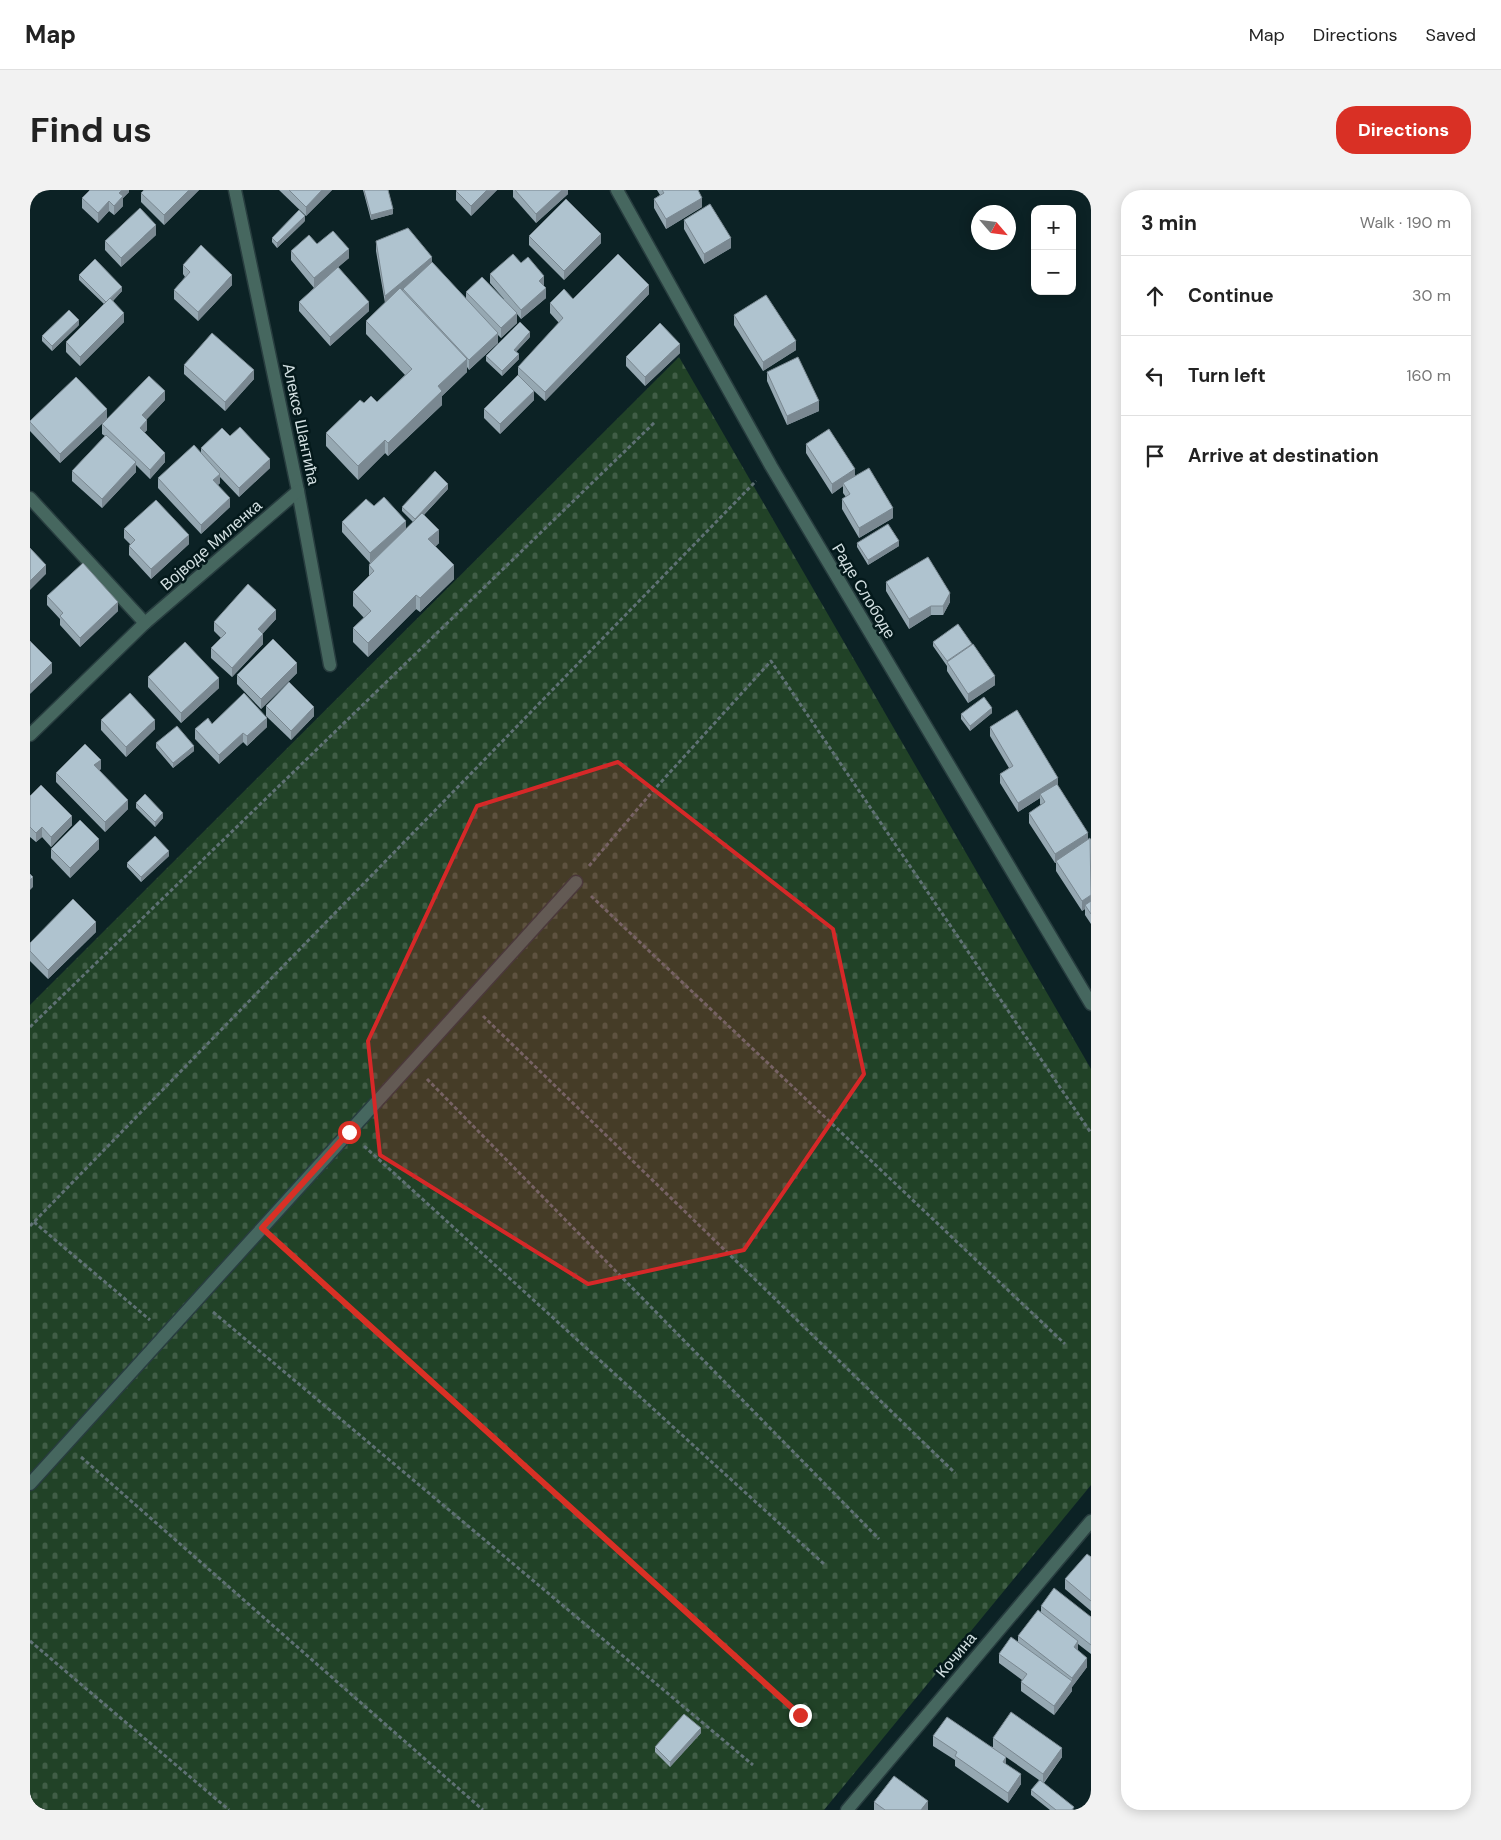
<!DOCTYPE html>
<html lang="en">
<head>
<meta charset="utf-8">
<style>
	:root { --surface:#fff; --page:#f2f2f2; --text:#222; --muted:#767676; --line:#e0e0e0; --accent:#d93025 }
	body { margin:0; font-family:"DM Sans",sans-serif; background:var(--page); color:var(--text) }
	.controls { position:absolute; right:15px; top:15px; display:grid; overflow:hidden; border-radius:10px; box-shadow:0 2px 12px #0003 }
	.controls button { width:45px; height:45px; display:grid; place-items:center; padding:0; border:0; border-bottom:1px solid var(--line); background:var(--surface); color:var(--text); font:25px sans-serif }
	.compass { position:absolute; left:941px; top:15px; width:45px; height:45px; border-radius:50%; background:var(--surface); box-shadow:0 2px 12px #0003; rotate:118deg }
	.stop { position:absolute; width:15px; height:15px; margin:-11px; border:4px solid #d93025; border-radius:50%; background:#fff }
	.stop.end { background:#d93025; border-color:#fff; box-shadow:0 1px 5px #0008 }
	.list { margin:0; padding:0; list-style:none }
	h2 { display:flex; justify-content:space-between; align-items:center; height:65px; margin:0; padding:0 20px; font-size:21px }
	h2 small { font-size:16px; font-weight:400; color:var(--muted) }
	.list li { display:grid; grid-template-columns:32px 1fr auto; gap:15px; align-items:center; box-sizing:border-box; height:80px; padding:0 20px; border-top:1px solid var(--line) }
	.list b { display:block; font-size:19px; white-space:nowrap }
	.list em { font-size:16px; font-style:normal; color:var(--muted) }
	.icon { flex:none; width:28px; height:28px; fill:none; stroke:currentColor; stroke-width:2; stroke-linecap:round; stroke-linejoin:round }
	.map { position:relative; flex:none; width:1061px; height:1620px; overflow:hidden; border-radius:20px }
	header { display:flex; align-items:center; gap:30px; box-sizing:border-box; height:70px; padding:0 25px; background:var(--surface); border-bottom:1px solid var(--line) }
	header strong { font-size:24px }
	nav { display:flex; gap:28px; margin-inline-start:auto; font-size:18px }
	.intro { display:flex; align-items:center; justify-content:space-between; box-sizing:border-box; height:120px; padding:0 30px }
	h1 { margin:0; font-size:35px }
	.button { padding:12px 22px; border-radius:20px; background:var(--accent); color:#fff; font-size:18px; font-weight:700 }
	main { display:flex; gap:30px; padding:0 30px }
	aside { flex:1; background:var(--surface); border-radius:20px; box-shadow:0 2px 12px #0003 }
	.map>svg:first-child { display:block }
	.cemetery { fill:url(#cemetery-stones) }
	.lines { fill:none; stroke-linecap:round; stroke-linejoin:round }
	.service-casing { stroke:#283d3f; stroke-width:15 }
	.minor-casing { stroke:#283d3f; stroke-width:15 }
	.path { stroke:#5f7174; stroke-width:3; stroke-dasharray:4 2.5; stroke-linecap:butt }
	.service { stroke:#46675f; stroke-width:12 }
	.minor { stroke:#46675f; stroke-width:12 }
	.wall { fill:#96a8b2 }
	.shaded-wall { fill:#7a8891 }
	.building { fill:#afc3cf; stroke:#7a8891 }
	.route { stroke:#d93025; stroke-width:6 }
	.marked { fill:#d62828; fill-opacity:0.2; stroke:#d62828; stroke-width:4; stroke-linejoin:round }
	.labels { text-anchor:middle; dominant-baseline:central; stroke-width:5; stroke-linejoin:round; paint-order:stroke }
	.street-label { font-size:16px; fill:#d3e0e2; stroke:#04191b }
</style>
</head>
<body>
<header>
<strong>Map</strong>
<nav><a>Map</a><a>Directions</a><a>Saved</a></nav>
</header>
<div class="intro"><h1>Find us</h1><a class="button">Directions</a></div>
<main>
<div class="map">
<svg width="1061" height="1620" viewBox="0 0 1061 1620">
	<defs>
		<pattern id="cemetery-stones" width="16" height="16" patternUnits="userSpaceOnUse" patternTransform="scale(1.25)"><rect width="16" height="16" fill="#214227"/><path d="M2 7V4a2 2 0 0 1 4 0v3zM10 15v-3a2 2 0 0 1 4 0v3z" fill="#405d46"/></pattern>
	</defs>
	<rect width="100%" height="100%" fill="#0c2225"/>
	<path class="cemetery" d="M649,167L1061,879V1295L794,1620H0V815Z"/>
	<g class="lines">
		<defs>
			<path id="service" d="M0,1294L546,692"/>
			<g id="minor">
				<path d="M205,0L268,301L300,475"/>
				<path d="M587,0L741,276L1061,814"/>
				<path d="M0,308L115,433"/>
				<path d="M0,545L115,433L268,301"/>
				<path d="M817,1620L1061,1331"/>
			</g>
		</defs>
		<use href="#service" class="service-casing"/>
		<use href="#minor" class="minor-casing"/>
		<g class="path">
			<path d="M559,676L622,602L741,471L1061,943"/>
			<path d="M561,706L1035,1154"/>
			<path d="M453,826L925,1283"/>
			<path d="M0,837L625,232"/>
			<path d="M397,889L849,1349"/>
			<path d="M334,956L794,1374"/>
			<path d="M4,1032L120,1130"/>
			<path d="M0,1036L726,291"/>
			<path d="M248,1052L770,1525"/>
			<path d="M183,1122L723,1575"/>
			<path d="M51,1267L453,1620"/>
			<path d="M0,1451L199,1620"/>
		</g>
		<use href="#service" class="service"/>
		<use href="#minor" class="minor"/>
	</g>
	<g class="wall">
		<path d="M99,0V2L93,8V16L84,25L79,21L68,33L52,18V8Z"/>
		<path d="M114,0H169L134,35L111,12V3Z"/>
		<path d="M249,0H302L276,26Z"/>
		<path d="M333,0H358L363,24L341,30Z"/>
		<path d="M427,0H467L441,26L426,10V1Z"/>
		<path d="M483,0H538V4L506,33L483,7Z"/>
		<path d="M627,0H668L672,17L636,39L624,18V9L630,5Z"/>
		<path d="M654,30L701,58L674,74L654,39Z"/>
		<path d="M275,31L247,58L242,52V48Z"/>
		<path d="M126,45L91,77L75,60V51Z"/>
		<path d="M499,46L571,53L534,90L499,55Z"/>
		<path d="M346,51L402,72L436,109V102L474,109L460,93V84L491,73L514,95V96L516,108L491,129L487,124V133L471,148L468,145V153L439,180L437,177V182L412,206V215L358,266L355,263L328,290L296,256V243L334,213L347,212L375,185L336,144V131L355,113L346,61Z"/>
		<path d="M287,54L319,68L308,77L339,121L300,156L269,121V112L284,98L261,70V61Z"/>
		<path d="M153,75L202,95L168,131L144,109V100L155,87L153,84Z"/>
		<path d="M49,85L92,101L83,111L94,132L50,176L36,162V152L74,114L49,90Z"/>
		<path d="M619,104L515,211L504,201V210L470,244L454,228V219L488,185V177L529,133L520,123V113L543,109Z"/>
		<path d="M704,125L766,160L733,181L704,135Z"/>
		<path d="M49,135L22,161L12,151V146Z"/>
		<path d="M500,147L486,162L489,169L472,186L456,171V166Z"/>
		<path d="M650,163L615,196L596,176V167Z"/>
		<path d="M154,175L224,189L195,221L154,184Z"/>
		<path d="M737,182L789,221L757,235L737,191Z"/>
		<path d="M135,210L116,230L117,240L114,243L135,272L120,289L106,275V282L72,318L42,291V281L75,246L72,244V234Z"/>
		<path d="M77,229L30,273L0,241V231Z"/>
		<path d="M776,254L825,287L863,328L829,348L812,319V309L816,307L813,303V296L802,304L776,263Z"/>
		<path d="M171,258L240,278L209,307L190,287V293L188,295L200,317L171,344L128,298V288L171,264Z"/>
		<path d="M418,299L394,325L409,353L405,357L424,389L390,422L386,419L338,467L323,452V438L334,428L323,416V402L339,387V375L340,373L312,342V332L344,316L376,339L383,332L372,321V317Z"/>
		<path d="M94,339L159,354L121,389L99,365V356L100,354L94,348Z"/>
		<path d="M827,353L869,356L838,375L827,357Z"/>
		<path d="M856,392L920,412L913,425H901L879,439L856,401Z"/>
		<path d="M17,406L88,421L50,457L30,435V429L17,415Z"/>
		<path d="M246,429L232,444L233,454L202,487L181,468V458L191,448L184,441V432Z"/>
		<path d="M903,452L942,455L965,495L938,513L917,481V476L903,456Z"/>
		<path d="M267,483L231,519L207,494V485Z"/>
		<path d="M118,487L189,498L151,533L118,497Z"/>
		<path d="M236,516L284,526L261,550L236,526Z"/>
		<path d="M962,523L940,541L931,529V524Z"/>
		<path d="M71,530L125,539L96,567L71,540Z"/>
		<path d="M182,534L237,537L217,556L213,552L189,574L165,549V539Z"/>
		<path d="M960,537L1028,596L1058,650L1061,649V734L1055,725V719L1052,721L1026,681V673H1025L999,633V623L1011,615L1010,614V608L988,622L970,593V584L979,578L960,546Z"/>
		<path d="M126,553L164,561L143,578L126,558Z"/>
		<path d="M71,579L69,580L98,619L75,642L26,592V583Z"/>
		<path d="M0,606L42,635L21,657L12,647L6,652L0,647Z"/>
		<path d="M106,613L133,628L125,637L106,618Z"/>
		<path d="M21,659H69L40,688L21,668Z"/>
		<path d="M139,666L111,692L97,677V673Z"/>
		<path d="M66,742L18,789L0,771V753Z"/>
		<path d="M1061,1367V1421L1035,1399V1389Z"/>
		<path d="M1011,1416L1061,1427V1464L1048,1454V1461L1057,1477L1042,1497V1501L1024,1525L991,1501V1492L992,1490L969,1473V1464L988,1452V1446L1011,1423Z"/>
		<path d="M671,1543L640,1577L625,1562V1557Z"/>
		<path d="M903,1546L963,1557V1548L1032,1567L1014,1593L1044,1620H1020L1001,1605V1600L1009,1590L976,1567V1574L991,1594L978,1613L925,1576V1570L903,1556Z"/>
		<path d="M844,1612L898,1620H844Z"/>
	</g>
	<g class="shaded-wall">
		<path d="M92,0H99V2L93,8V16L84,25V16L89,3Z"/>
		<path d="M159,0H169L134,35V25Z"/>
		<path d="M292,0H302L276,26V17Z"/>
		<path d="M457,0H467L441,26V16Z"/>
		<path d="M532,0H538V4L506,33V24Z"/>
		<path d="M672,8V17L636,39V29Z"/>
		<path d="M79,11V21L68,33V23Z"/>
		<path d="M363,19V24L341,30V25Z"/>
		<path d="M275,26V31L247,58V53Z"/>
		<path d="M126,35V45L91,77V68Z"/>
		<path d="M571,44V53L534,90V81Z"/>
		<path d="M701,48V58L674,74V64Z"/>
		<path d="M319,59V68L284,98V88Z"/>
		<path d="M402,67V77L373,99V101L355,116V106Z"/>
		<path d="M202,85V95L168,131V122Z"/>
		<path d="M514,86V95L509,100V91Z"/>
		<path d="M619,95V104L515,211V202Z"/>
		<path d="M92,97V101L77,117V112Z"/>
		<path d="M516,98V108L491,129V120Z"/>
		<path d="M339,112V121L300,156V147Z"/>
		<path d="M94,123V132L50,176V167Z"/>
		<path d="M487,123V133L471,148V138Z"/>
		<path d="M49,130V135L22,161V156Z"/>
		<path d="M500,142V147L484,164V160Z"/>
		<path d="M468,143V153L439,180V170Z"/>
		<path d="M766,151V160L733,181V172Z"/>
		<path d="M650,154V163L615,196V187Z"/>
		<path d="M489,164V169L472,186V181Z"/>
		<path d="M437,169V182L412,206V215L358,266V253L408,196Z"/>
		<path d="M224,180V189L195,221V212Z"/>
		<path d="M135,201V210L112,234V225Z"/>
		<path d="M504,201V210L470,244V234Z"/>
		<path d="M789,211V221L757,235V226Z"/>
		<path d="M77,219V229L30,273V264Z"/>
		<path d="M117,230V240L110,248V238Z"/>
		<path d="M355,250V263L328,290V276Z"/>
		<path d="M135,263V272L120,289V280Z"/>
		<path d="M240,269V278L209,307V298Z"/>
		<path d="M106,272V282L72,318V309Z"/>
		<path d="M825,279V289L813,293V296L802,304V294Z"/>
		<path d="M190,284V293L183,299V290Z"/>
		<path d="M418,294V299L385,334V329Z"/>
		<path d="M200,308V317L171,344V335Z"/>
		<path d="M863,318V328L829,348V338Z"/>
		<path d="M376,331V340L340,373V363Z"/>
		<path d="M409,340V353L398,363V349Z"/>
		<path d="M159,345V354L121,389V379Z"/>
		<path d="M869,351V356L838,375V370Z"/>
		<path d="M16,375V384L0,400V391Z"/>
		<path d="M424,375V389L390,422V408Z"/>
		<path d="M920,403V412L913,425V416Z"/>
		<path d="M386,405V419L338,467V453Z"/>
		<path d="M88,412V421L50,457V448Z"/>
		<path d="M901,416V425L879,439V429Z"/>
		<path d="M246,420V429L228,449V439Z"/>
		<path d="M233,444V454L202,487V478Z"/>
		<path d="M22,473V483L0,504V495Z"/>
		<path d="M267,473V483L231,519V509Z"/>
		<path d="M965,486V495L938,513V504Z"/>
		<path d="M189,488V498L151,533V523Z"/>
		<path d="M284,517V526L261,550V541Z"/>
		<path d="M962,518V523L940,541V536Z"/>
		<path d="M237,528V537L217,556V546Z"/>
		<path d="M125,530V539L96,567V557Z"/>
		<path d="M213,543V552L189,574V565Z"/>
		<path d="M164,556V561L143,578V573Z"/>
		<path d="M71,570V579L64,585V575Z"/>
		<path d="M1028,588V598L1010,604V608L988,622V613Z"/>
		<path d="M98,610V619L75,642V632Z"/>
		<path d="M133,623V628L125,637V632Z"/>
		<path d="M42,626V635L21,657V647Z"/>
		<path d="M12,637V647L6,652V643Z"/>
		<path d="M1058,643V653L1025,673V664Z"/>
		<path d="M69,649V659L40,688V678Z"/>
		<path d="M139,661V666L111,692V687Z"/>
		<path d="M3,687V697L0,700V690Z"/>
		<path d="M1061,705V715H1055V719L1052,721V711Z"/>
		<path d="M66,732V742L18,789V780Z"/>
		<path d="M1048,1451V1460L1044,1467V1457Z"/>
		<path d="M1057,1468V1477L1042,1497V1488Z"/>
		<path d="M1042,1491V1501L1024,1525V1516Z"/>
		<path d="M671,1538V1543L640,1577V1572Z"/>
		<path d="M1032,1558V1567L1013,1593V1584Z"/>
		<path d="M976,1567V1576L973,1572Z"/>
		<path d="M991,1584V1594L978,1613V1603Z"/>
		<path d="M898,1611V1620H891Z"/>
	</g>
	<g class="building">
		<path d="M60,0H92L89,3L93,6L84,16L79,11L68,23L52,8Z"/>
		<path d="M114,0H159L134,25L111,3Z"/>
		<path d="M259,0H292L276,17Z"/>
		<path d="M334,0H358L363,19L341,25Z"/>
		<path d="M427,0H457L441,16L426,1Z"/>
		<path d="M485,0H532L506,24Z"/>
		<path d="M632,0H668L672,8L636,29L624,9L634,3Z"/>
		<path d="M536,9L571,44L534,81L499,46Z"/>
		<path d="M680,14L701,48L674,64L654,30Z"/>
		<path d="M110,18L126,35L91,68L75,51Z"/>
		<path d="M269,20L275,26L247,53L242,48Z"/>
		<path d="M378,38L402,67L355,106L346,51Z"/>
		<path d="M303,41L319,59L284,88L261,61L279,45L287,54Z"/>
		<path d="M171,55L202,85L168,122L144,100L160,82L153,75Z"/>
		<path d="M483,64L491,73L498,67L514,86L509,91L516,98L491,120L460,84Z"/>
		<path d="M588,64L619,95L515,202L488,177L533,128L520,113L534,99L543,109Z"/>
		<path d="M65,69L92,97L76,112L49,85Z"/>
		<path d="M402,72L468,143L439,170L373,99Z"/>
		<path d="M308,77L339,112L300,147L269,112Z"/>
		<path d="M452,87L487,123L471,138L436,102Z"/>
		<path d="M370,98L437,169L408,196L412,201L358,253L355,250L328,276L296,243L330,210L334,213L341,206L347,212L382,179L336,131Z"/>
		<path d="M736,105L766,151L733,172L704,125Z"/>
		<path d="M80,108L94,123L50,167L36,152Z"/>
		<path d="M39,120L49,130L22,156L12,146Z"/>
		<path d="M490,132L500,142L484,160L489,164L472,181L456,166Z"/>
		<path d="M630,133L650,154L615,187L596,167Z"/>
		<path d="M182,143L224,180L195,212L154,175Z"/>
		<path d="M768,167L789,211L757,226L737,182Z"/>
		<path d="M488,185L504,201L470,234L454,219Z"/>
		<path d="M119,186L135,201L112,225L117,230L110,238L135,263L120,280L72,234Z"/>
		<path d="M46,187L77,219L30,264L0,232V231Z"/>
		<path d="M210,237L240,269L209,298L171,258L192,238L200,246Z"/>
		<path d="M799,239L825,279L802,294L776,254Z"/>
		<path d="M76,245L106,272L72,309L42,281Z"/>
		<path d="M164,255L190,284L183,290L200,308L171,335L128,288Z"/>
		<path d="M839,278L863,318L829,338L812,309L820,304L813,293Z"/>
		<path d="M405,281L418,294L385,329L372,317Z"/>
		<path d="M354,307L376,331L340,363L312,332L336,309L344,316Z"/>
		<path d="M126,310L159,345L121,379L99,356L105,350L94,339Z"/>
		<path d="M392,323L409,340L398,349L424,375L390,408L386,405L338,453L323,438L341,421L323,402L344,381L339,375Z"/>
		<path d="M858,334L869,351L838,370L827,353Z"/>
		<path d="M0,358L16,375L0,391Z"/>
		<path d="M898,367L920,403L913,416H901L879,429L856,392Z"/>
		<path d="M53,373L88,412L50,448L30,426L33,423L17,406Z"/>
		<path d="M218,394L246,420L228,439L233,444L202,478L181,458L196,443L184,432Z"/>
		<path d="M928,434L942,454L917,471L903,452Z"/>
		<path d="M243,449L267,473L231,509L207,485Z"/>
		<path d="M0,451L22,473L0,495Z"/>
		<path d="M155,452L189,488L151,523L118,487Z"/>
		<path d="M943,454L965,486L938,504L917,472Z"/>
		<path d="M259,492L284,517L261,541L236,516Z"/>
		<path d="M100,503L125,530L96,557L71,530Z"/>
		<path d="M214,503L237,528L217,546L213,543L189,565L165,539L178,528L182,534Z"/>
		<path d="M954,507L962,518L940,536L931,524Z"/>
		<path d="M987,520L1028,588L988,613L970,584L983,576L960,537Z"/>
		<path d="M147,536L164,556L143,573L126,553Z"/>
		<path d="M55,554L71,570L64,575L98,610L75,632L26,583Z"/>
		<path d="M1027,594L1058,643L1025,664L999,623L1015,612L1010,604Z"/>
		<path d="M11,595L42,626L21,647L12,637L6,643L0,637V606Z"/>
		<path d="M115,604L133,623L125,632L106,613Z"/>
		<path d="M50,630L69,649L40,678L21,659Z"/>
		<path d="M125,646L139,661L111,687L97,673Z"/>
		<path d="M1060,648L1061,705L1052,711L1026,671Z"/>
		<path d="M0,684L3,687L0,690Z"/>
		<path d="M43,709L66,732L18,780L0,761V753Z"/>
		<path d="M1061,711V724L1055,715Z"/>
		<path d="M1057,1364L1061,1367V1411L1035,1389Z"/>
		<path d="M1024,1398L1061,1427V1455L1011,1416Z"/>
		<path d="M1008,1420L1048,1451L1044,1457L1057,1468L1042,1488L988,1446Z"/>
		<path d="M981,1447L1042,1491L1024,1516L991,1492L997,1484L969,1464Z"/>
		<path d="M981,1522L1032,1558L1013,1584L963,1548Z"/>
		<path d="M654,1524L671,1538L640,1572L625,1557Z"/>
		<path d="M917,1527L976,1567L973,1572L991,1584L978,1603L925,1566L927,1562L903,1546Z"/>
		<path d="M864,1586L898,1611L891,1620H855L844,1612Z"/>
		<path d="M1010,1590L1044,1617L1042,1620H1026L1001,1600Z"/>
	</g>
	<g class="lines">
		<path class="route" d="M319,942L232,1038L770,1525"/>
	</g>
	<path class="marked" d="M588,572L803,739L834,884L714,1060L558,1094L350,965L338,851L447,616Z"/>
	<g class="labels">
		<g class="street-label">
			<text transform="translate(271 234) rotate(78)">Алексе Шантића</text>
			<text transform="translate(181 355) rotate(-41)">Војводе Миленка</text>
			<text transform="translate(834 401) rotate(59)">Раде Слободе</text>
			<text transform="translate(926 1465) rotate(-50)">Кочина</text>
		</g>
	</g>
</svg>
<div class="controls">
<button>+</button>
<button>−</button>
</div>
<svg class="compass" viewBox="-18 -18 36 36"><path d="M0-13l5 13h-10z" fill="#e53935"/><path d="M0 13l5-13h-10z" fill="#767676"/></svg>
<div class="stop" style="left:319px;top:942px"></div>
<div class="stop end" style="left:770px;top:1525px"></div>
</div>
<aside>
<h2>3 min<small>Walk · 190 m</small></h2>
<ul class="list">
<li><svg class="icon" aria-label="ahead" viewBox="0 0 24 24"><path d="M12 20V5M6 11l6-6 6 6"/></svg><div><b>Continue</b></div><em>30 m</em></li>
<li><svg class="icon" aria-label="left" viewBox="0 0 24 24"><path d="M17 20v-9H6M10 6l-5 5 5 5"/></svg><div><b>Turn left</b></div><em>160 m</em></li>
<li><svg class="icon" aria-label="arrive" viewBox="0 0 24 24"><path d="M6 21V4h12l-3 4 3 4H6"/></svg><div><b>Arrive at destination</b></div></li>
</ul>
</aside>
</main>
</body>
</html>
